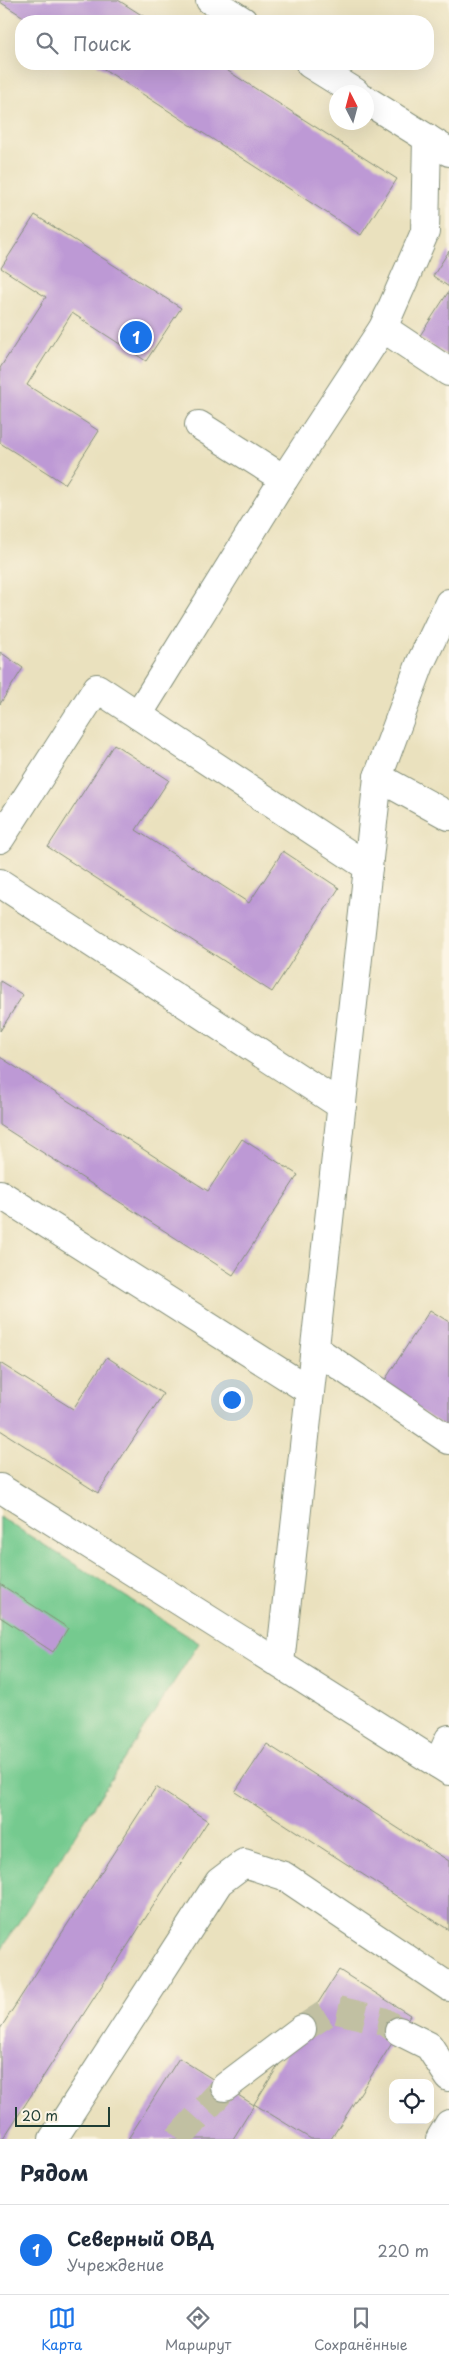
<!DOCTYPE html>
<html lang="ru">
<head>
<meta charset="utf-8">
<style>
	:root { --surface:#fff; --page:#f6f6f7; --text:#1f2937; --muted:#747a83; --line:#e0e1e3; --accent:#1a73e8 }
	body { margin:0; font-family:"Playpen Sans",sans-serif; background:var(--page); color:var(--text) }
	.controls { position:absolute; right:15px; bottom:15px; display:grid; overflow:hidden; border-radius:10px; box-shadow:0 5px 20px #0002 }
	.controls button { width:45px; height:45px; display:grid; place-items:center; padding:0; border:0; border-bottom:1px solid var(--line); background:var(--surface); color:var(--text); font:25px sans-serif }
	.compass { position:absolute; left:329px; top:85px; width:45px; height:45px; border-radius:50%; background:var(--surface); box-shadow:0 5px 20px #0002; rotate:354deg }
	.scale { position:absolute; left:15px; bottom:12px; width:95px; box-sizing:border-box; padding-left:5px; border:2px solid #1f3d34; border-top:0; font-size:14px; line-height:18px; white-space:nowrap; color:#1f3d34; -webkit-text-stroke:4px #fcf5e5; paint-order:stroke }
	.you { position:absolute; left:231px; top:1399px; width:18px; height:18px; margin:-12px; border:4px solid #fff; border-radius:50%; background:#1a73e8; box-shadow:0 0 0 8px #1a73e833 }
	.badge { display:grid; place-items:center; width:32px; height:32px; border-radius:50%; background:var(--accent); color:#fff; font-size:16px; font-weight:700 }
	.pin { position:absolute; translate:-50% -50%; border:2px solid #fff; box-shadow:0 1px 5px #0006 }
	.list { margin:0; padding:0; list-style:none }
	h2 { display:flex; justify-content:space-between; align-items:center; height:65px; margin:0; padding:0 20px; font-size:21px }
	h2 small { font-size:16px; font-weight:400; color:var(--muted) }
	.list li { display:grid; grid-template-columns:32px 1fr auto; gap:15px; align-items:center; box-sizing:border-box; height:90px; padding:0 20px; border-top:1px solid var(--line) }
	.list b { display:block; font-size:19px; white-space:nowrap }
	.list p { margin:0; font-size:16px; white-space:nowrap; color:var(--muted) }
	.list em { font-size:16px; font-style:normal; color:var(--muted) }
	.icon { flex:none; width:28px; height:28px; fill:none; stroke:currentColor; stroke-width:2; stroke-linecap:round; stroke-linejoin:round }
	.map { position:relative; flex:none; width:449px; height:2139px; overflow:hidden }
	.search { position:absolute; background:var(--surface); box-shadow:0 5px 20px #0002; left:15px; right:15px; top:15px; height:55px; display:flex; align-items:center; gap:12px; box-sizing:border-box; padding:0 18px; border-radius:20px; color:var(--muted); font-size:19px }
	.sheet { height:155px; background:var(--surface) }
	nav { display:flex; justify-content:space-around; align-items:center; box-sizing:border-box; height:70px; border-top:1px solid var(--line); background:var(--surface); font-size:14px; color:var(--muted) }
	nav a { display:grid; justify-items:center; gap:2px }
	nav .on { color:var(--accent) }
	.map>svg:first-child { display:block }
	.green { fill:#74ca8f; stroke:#4a8462 }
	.building { fill:#bd99d5 }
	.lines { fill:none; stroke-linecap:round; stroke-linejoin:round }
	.minor-tunnel { stroke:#c1c0a2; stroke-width:28; stroke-dasharray:28 14; stroke-linecap:butt }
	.minor-casing { stroke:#848f79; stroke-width:30 }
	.minor { stroke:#fff; stroke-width:28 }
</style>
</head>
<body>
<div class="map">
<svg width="449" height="2139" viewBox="0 0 449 2139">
	<rect width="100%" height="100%" fill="#fcf5e5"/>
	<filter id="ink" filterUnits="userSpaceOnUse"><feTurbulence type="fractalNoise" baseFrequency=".02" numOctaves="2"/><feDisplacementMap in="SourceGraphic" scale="10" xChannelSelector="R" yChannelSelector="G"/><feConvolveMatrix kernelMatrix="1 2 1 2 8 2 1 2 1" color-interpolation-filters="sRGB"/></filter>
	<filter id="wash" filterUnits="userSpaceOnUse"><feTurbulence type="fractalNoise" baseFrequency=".0096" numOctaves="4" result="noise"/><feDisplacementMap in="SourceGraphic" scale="20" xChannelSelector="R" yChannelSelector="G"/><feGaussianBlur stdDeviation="1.12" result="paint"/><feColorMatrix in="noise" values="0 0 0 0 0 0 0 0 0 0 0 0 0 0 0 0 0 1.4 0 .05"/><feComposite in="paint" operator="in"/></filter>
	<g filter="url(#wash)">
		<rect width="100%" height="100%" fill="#eae1be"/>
		<path class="green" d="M0,1517L199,1643L0,1951Z"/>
		<g id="blocks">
			<g class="building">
				<path d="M0,0H118L151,21H30L0,2Z"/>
				<path d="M96,64H217L397,179L361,235Z"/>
				<path d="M35,215L181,308L146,361L72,313L27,385L99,431L65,484L0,443V368L46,297L1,268Z"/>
				<path d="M449,251V287L433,276Z"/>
				<path d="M449,291V356L419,337Z"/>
				<path d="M0,652L23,668L0,704Z"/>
				<path d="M114,744L169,780L136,830L249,903L283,851L339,888L272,992L48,847Z"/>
				<path d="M0,981L23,995L0,1031Z"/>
				<path d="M0,1057L208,1191L242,1139L298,1175L233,1275L0,1125Z"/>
				<path d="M430,1310L449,1322V1429L381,1386Z"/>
				<path d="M107,1357L163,1394L98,1493L0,1430V1363L73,1409Z"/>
				<path d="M0,1584L68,1628L53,1652L0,1617Z"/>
				<path d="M267,1744L449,1861V1930L235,1792Z"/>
				<path d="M156,1787L208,1821L3,2139H0V2029Z"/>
				<path d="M339,1970L410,2015L331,2139H311L254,2104Z"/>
				<path d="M179,2058L254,2105L233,2139H128Z"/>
			</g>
		</g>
	</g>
	<g filter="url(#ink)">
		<use href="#blocks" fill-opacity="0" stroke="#848f79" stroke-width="1"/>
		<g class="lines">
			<g class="minor-tunnel">
				<path d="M302,2029L333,2009L383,2021L399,2031"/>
				<path d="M178,2139L225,2087"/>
			</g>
			<defs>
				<g id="minor">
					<path d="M210,0L243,21"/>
					<path d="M310,64L355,92"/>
					<path d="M366,100L449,152"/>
					<path d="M383,328L449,372"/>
					<path d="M199,425L284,479"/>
					<path d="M138,715L284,479L383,328L425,232L427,138"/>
					<path d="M378,777L449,816"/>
					<path d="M0,839L97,688L368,867"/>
					<path d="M0,883L342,1106"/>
					<path d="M0,1194L310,1391"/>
					<path d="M315,1349L449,1440"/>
					<path d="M0,1488L449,1771"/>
					<path d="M280,1663L378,777L420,664L449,603"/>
					<path d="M438,1764L449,1739"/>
					<path d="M399,2031L429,2046L449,2077"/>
					<path d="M225,2087L302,2029"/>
					<path d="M53,2139L219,1882L244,1863L284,1876L449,1987"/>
					<path d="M440,2139L449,2124"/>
				</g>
			</defs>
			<use href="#minor" class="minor-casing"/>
			<use href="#minor" class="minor"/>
		</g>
	</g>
</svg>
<div class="controls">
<button><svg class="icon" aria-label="locate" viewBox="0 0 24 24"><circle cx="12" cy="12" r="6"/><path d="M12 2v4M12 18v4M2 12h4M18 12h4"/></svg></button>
</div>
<svg class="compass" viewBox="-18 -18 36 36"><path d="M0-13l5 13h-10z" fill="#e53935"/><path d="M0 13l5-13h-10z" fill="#747a83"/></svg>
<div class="scale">20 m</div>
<div class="you"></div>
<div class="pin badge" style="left:136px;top:337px">1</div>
<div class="search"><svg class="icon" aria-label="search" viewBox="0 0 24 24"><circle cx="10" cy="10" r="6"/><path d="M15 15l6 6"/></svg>Поиск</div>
</div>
<section class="sheet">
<h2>Рядом<small></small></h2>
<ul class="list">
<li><span class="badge">1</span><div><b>Северный ОВД</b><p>Учреждение</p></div><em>220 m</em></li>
</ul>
</section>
<nav>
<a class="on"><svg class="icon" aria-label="map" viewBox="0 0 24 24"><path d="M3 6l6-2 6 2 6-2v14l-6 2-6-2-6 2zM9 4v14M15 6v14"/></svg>Карта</a>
<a><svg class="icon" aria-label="directions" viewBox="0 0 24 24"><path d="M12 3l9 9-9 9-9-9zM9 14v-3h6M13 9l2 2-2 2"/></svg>Маршрут</a>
<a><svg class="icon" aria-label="saved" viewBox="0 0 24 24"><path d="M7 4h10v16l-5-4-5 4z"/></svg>Сохранённые</a>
</nav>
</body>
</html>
